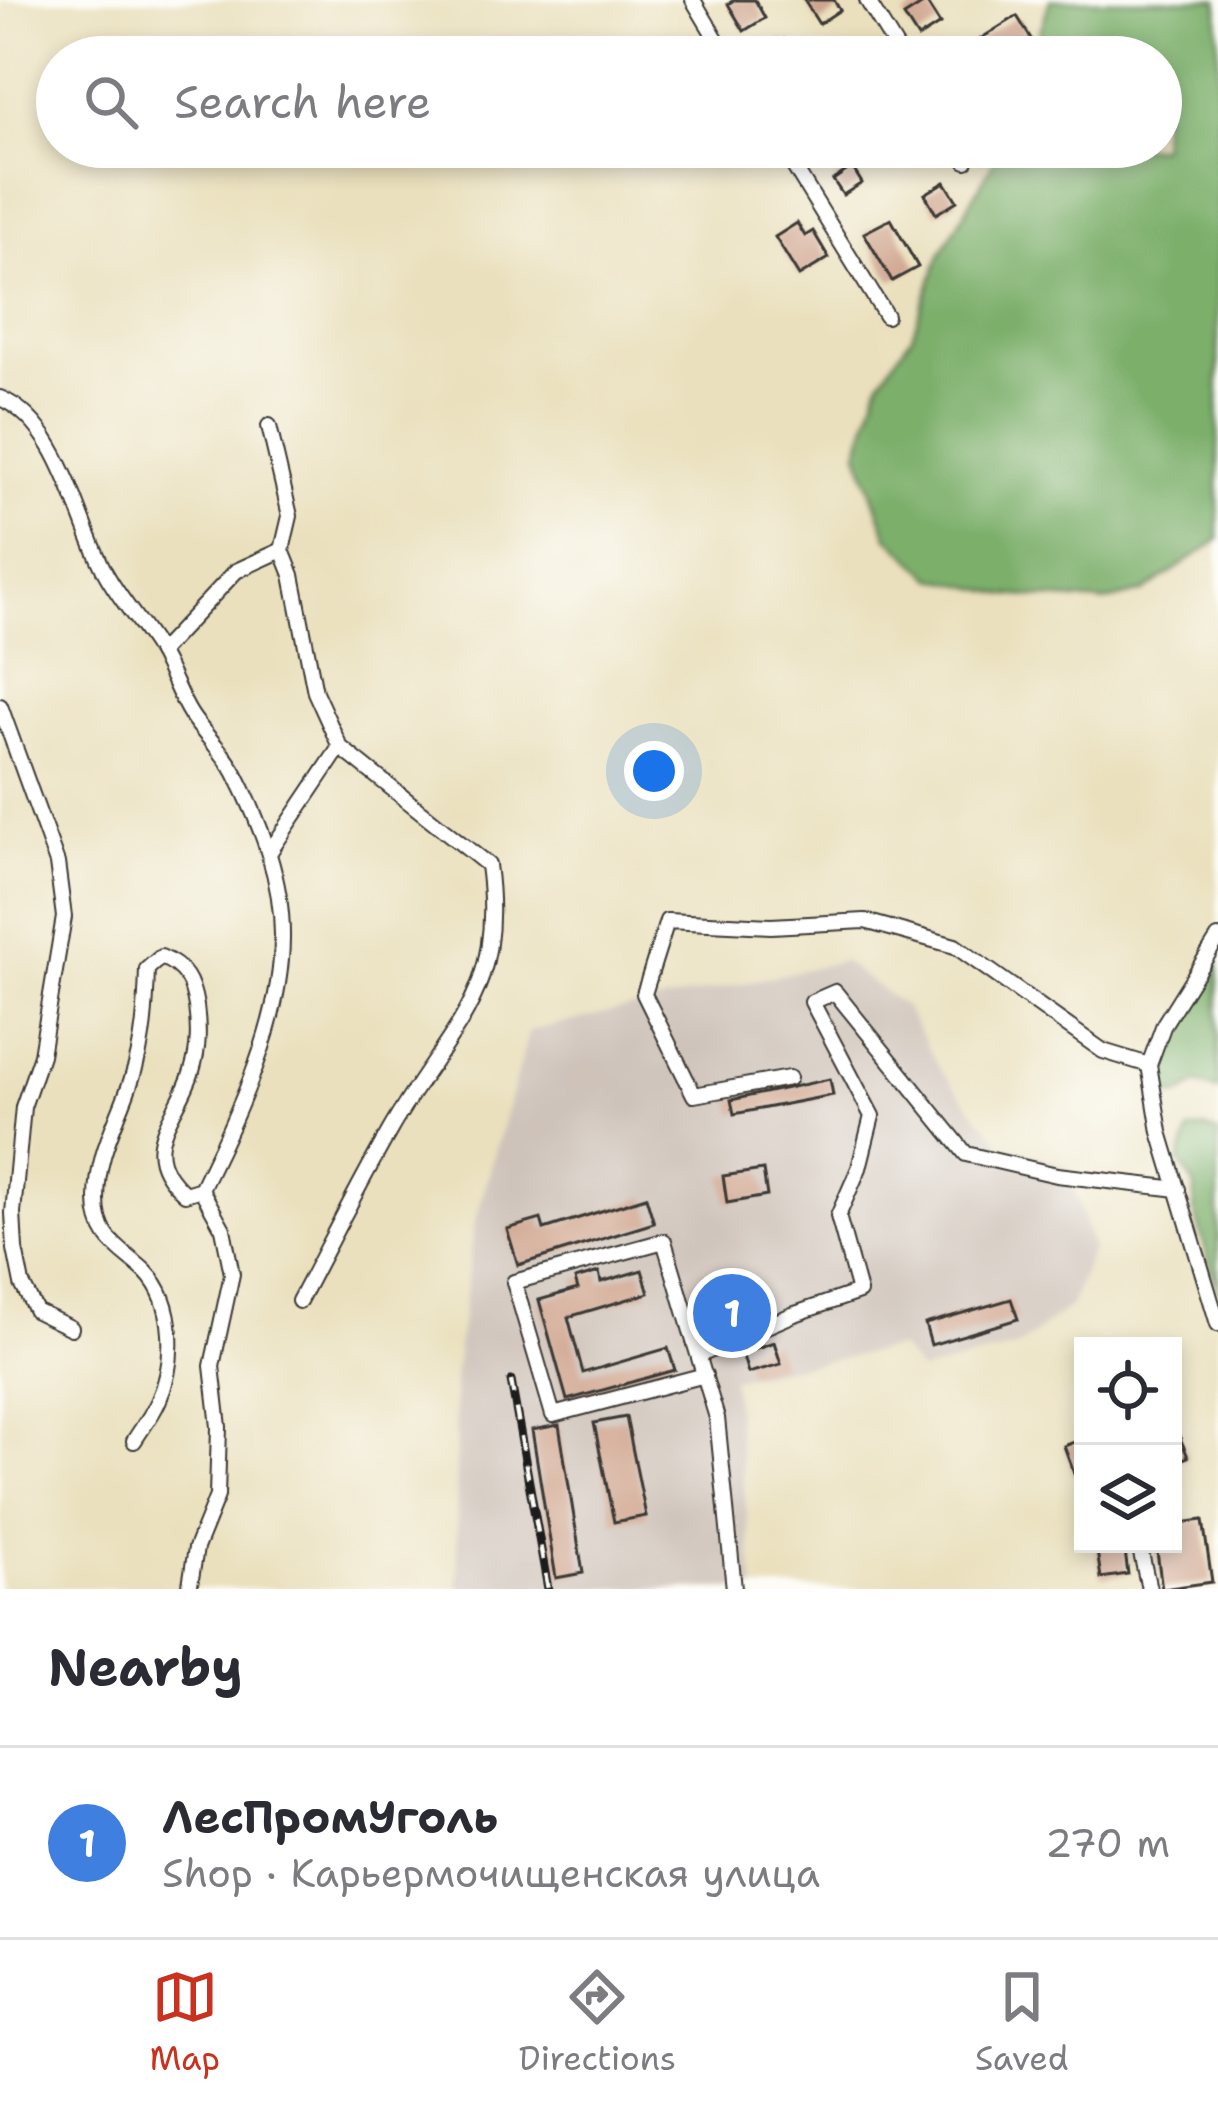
<!DOCTYPE html>
<html lang="en">
<head>
<meta charset="utf-8">
<style>
	:root { --surface:#fff; --page:#f7f7f7; --text:#2b2b33; --muted:#7c7c81; --line:#e1e1e2; --accent:#c8321e }
	body { margin:0; font-family:"Shantell Sans",sans-serif; background:var(--page); color:var(--text) }
	.controls { position:absolute; right:36px; bottom:36px; display:grid; overflow:hidden; border-radius:0px; box-shadow:0 6px 18px #0003 }
	.controls button { width:108px; height:108px; display:grid; place-items:center; padding:0; border:0; border-bottom:3px solid var(--line); background:var(--surface); color:var(--text); font:60px sans-serif }
	.you { position:absolute; left:654px; top:771px; width:42px; height:42px; margin:-30px; border:9px solid #fff; border-radius:50%; background:#1a73e8; box-shadow:0 0 0 18px #1a73e833 }
	.badge { display:grid; place-items:center; width:78px; height:78px; border-radius:50%; background:var(--accent); color:#fff; font-size:39px; font-weight:700 }
	.pin { position:absolute; translate:-50% -50%; border:6px solid #fff; box-shadow:0 3px 12px #0006 }
	.list { margin:0; padding:0; list-style:none }
	h2 { display:flex; justify-content:space-between; align-items:center; height:156px; margin:0; padding:0 48px; font-size:51px }
	h2 small { font-size:39px; font-weight:400; color:var(--muted) }
	.list li { display:grid; grid-template-columns:78px 1fr auto; gap:36px; align-items:center; box-sizing:border-box; height:192px; padding:0 48px; border-top:3px solid var(--line) }
	.list b { display:block; font-size:45px; white-space:nowrap }
	.list p { margin:0; font-size:39px; white-space:nowrap; color:var(--muted) }
	.list em { font-size:39px; font-style:normal; color:var(--muted) }
	.icon { flex:none; width:66px; height:66px; fill:none; stroke:currentColor; stroke-width:2; stroke-linecap:round; stroke-linejoin:round }
	.map { position:relative; flex:none; width:1218px; height:1589px; overflow:hidden }
	.search { position:absolute; background:var(--surface); box-shadow:0 6px 18px #0003; left:36px; right:36px; top:36px; height:132px; display:flex; align-items:center; gap:30px; box-sizing:border-box; padding:0 42px; border-radius:66px; color:var(--muted); font-size:45px }
	.sheet { height:348px; background:var(--surface) }
	nav { display:flex; justify-content:space-around; align-items:center; box-sizing:border-box; height:168px; border-top:3px solid var(--line); background:var(--surface); font-size:33px; color:var(--muted) }
	nav a { display:grid; justify-items:center; gap:6px }
	nav .on { color:var(--accent) }
	.map>svg:first-child { display:block }
	.industrial { fill:#cec2b9 }
	.forest { fill:#7baf6a; stroke:#4c6643; stroke-width:3 }
	.building { fill:#cfa38c }
	.lines { fill:none; stroke-linecap:round; stroke-linejoin:round }
	.minor-casing { stroke:#3b3934; stroke-width:18 }
	.minor { stroke:#fff; stroke-width:14 }
	.rail-casing { stroke:#1c1c1c; stroke-width:9 }
	.rail { stroke:#fdfcf7; stroke-width:4.5; stroke-dasharray:14; stroke-linecap:butt }
</style>
</head>
<body>
<div class="map">
<svg width="1218" height="1589" viewBox="0 0 1218 1589">
	<rect width="100%" height="100%" fill="#fdfcf7"/>
	<filter id="ink" filterUnits="userSpaceOnUse"><feTurbulence type="fractalNoise" baseFrequency=".00833" numOctaves="2"/><feDisplacementMap in="SourceGraphic" scale="24" xChannelSelector="R" yChannelSelector="G"/><feConvolveMatrix kernelMatrix="1 2 1 2 8 2 1 2 1" color-interpolation-filters="sRGB"/></filter>
	<filter id="wash" filterUnits="userSpaceOnUse"><feTurbulence type="fractalNoise" baseFrequency=".004" numOctaves="4" result="noise"/><feDisplacementMap in="SourceGraphic" scale="48" xChannelSelector="R" yChannelSelector="G"/><feGaussianBlur stdDeviation="2.7" result="paint"/><feColorMatrix in="noise" values="0 0 0 0 0 0 0 0 0 0 0 0 0 0 0 0 0 1.4 0 .05"/><feComposite in="paint" operator="in"/></filter>
	<g filter="url(#wash)">
		<rect width="100%" height="100%" fill="#eae0bd"/>
		<path class="industrial" d="M843,961L905,1007L941,1071L1002,1144L1068,1167L1092,1249L1071,1306L1018,1347L920,1372L899,1348L732,1378L755,1589H458L454,1377L474,1227L529,1031Z"/>
		<g class="forest">
			<path d="M1050,0H1218V540L1143,592L1103,602L1006,595L933,578L888,537L858,452L880,381L912,335L940,255L1002,147H1161V57H1032Z"/>
			<path d="M1218,963V1090L1197,1084L1180,1095H1167L1161,1085C1168,1042 1193,998 1218,963Z"/>
			<path d="M1204,1128L1218,1133V1292L1194,1210L1195,1187L1179,1161L1189,1131Z"/>
		</g>
		<g id="blocks">
			<g class="building">
				<path d="M734,0H755L765,18L744,31L728,4Z"/>
				<path d="M804,0H834L840,10L819,24Z"/>
				<path d="M926,2L940,24L918,38L904,16Z"/>
				<path d="M1017,16L1033,42L1009,57H991L980,39Z"/>
				<path d="M784,39L795,57H754Z"/>
				<path d="M852,167L862,183L843,195L833,180Z"/>
				<path d="M945,182L957,201L936,214L925,194Z"/>
				<path d="M891,219L918,267L892,281L864,233Z"/>
				<path d="M797,223L805,236L813,231L829,258L799,276L775,237Z"/>
				<path d="M830,1079L833,1095L734,1114L731,1100Z"/>
				<path d="M763,1170L767,1196L727,1203L723,1176Z"/>
				<path d="M646,1197L654,1223L518,1265L507,1229L541,1219L544,1229Z"/>
				<path d="M642,1270L649,1293L568,1317L583,1373L668,1348L675,1370L567,1400L539,1300L578,1289L575,1279L599,1272L601,1282Z"/>
				<path d="M757,1293L764,1315L733,1328L725,1302Z"/>
				<path d="M1011,1299L1018,1319L931,1345L925,1324Z"/>
				<path d="M774,1342L781,1364L748,1373L742,1353Z"/>
				<path d="M626,1417L646,1516L614,1522L594,1423Z"/>
				<path d="M1173,1421L1188,1457L1173,1463Z"/>
				<path d="M559,1425L583,1573L556,1578L532,1430Z"/>
				<path d="M1083,1439V1495H1082L1064,1446Z"/>
				<path d="M1203,1520L1212,1582L1162,1589L1156,1544H1173V1524Z"/>
				<path d="M1096,1544H1124L1128,1574L1101,1578Z"/>
			</g>
		</g>
	</g>
	<g filter="url(#ink)">
		<use href="#blocks" fill-opacity="0" stroke="#3b3934" stroke-width="3"/>
		<g class="lines">
			<defs>
				<g id="minor">
					<path d="M693,0L727,57"/>
					<path d="M867,0L902,57"/>
					<path d="M782,147L886,316"/>
					<path d="M957,147L966,161"/>
					<path d="M0,398C62,424 77,522 106,574C121,601 142,624 158,650C171,670 178,695 191,715C204,735 224,752 235,773C261,824 283,881 282,939C281,1025 238,1113 201,1189L185,1194C133,1149 177,1120 192,1071C199,1048 199,1029 196,1006C192,981 185,967 161,957L147,969C146,1006 144,1043 132,1078C118,1122 97,1151 97,1200C97,1241 122,1249 146,1272C176,1303 176,1363 158,1402C152,1415 142,1428 134,1441"/>
					<path d="M269,426L290,516L282,550L292,575L315,692L340,747L488,865C506,998 449,1026 390,1130C358,1186 329,1244 299,1301"/>
					<path d="M160,652L236,571L282,550"/>
					<path d="M0,706L57,863L64,917L41,1055L23,1107L13,1213L15,1249L22,1284L36,1311L71,1328"/>
					<path d="M269,853L340,747"/>
					<path d="M1218,938L1164,1024L1149,1065L1160,1132L1218,1324"/>
					<path d="M789,1078L694,1095L644,994L667,921L771,926L865,921L955,946L1103,1051L1149,1065"/>
					<path d="M700,1355L792,1315L859,1292L838,1216L859,1168L872,1116L812,1002L835,992L966,1154L1057,1175L1178,1189"/>
					<path d="M705,1375L553,1415L514,1282L664,1241L717,1418L734,1589"/>
					<path d="M1139,1544L1149,1589"/>
					<path d="M190,1585L196,1548L217,1496L219,1427L212,1366L232,1274L223,1229L201,1189"/>
				</g>
			</defs>
			<use href="#minor" class="minor-casing"/>
			<use href="#minor" class="minor"/>
			<defs>
				<path id="rail" d="M511,1381L548,1589"/>
			</defs>
			<use href="#rail" class="rail-casing"/>
			<use href="#rail" class="rail"/>
		</g>
	</g>
</svg>
<div class="controls">
<button><svg class="icon" aria-label="locate" viewBox="0 0 24 24"><circle cx="12" cy="12" r="6"/><path d="M12 2v4M12 18v4M2 12h4M18 12h4"/></svg></button>
<button><svg class="icon" aria-label="layers" viewBox="0 0 24 24"><path d="M12 4l9 5-9 5-9-5zM3 14l9 5 9-5"/></svg></button>
</div>
<div class="you"></div>
<div class="pin badge" style="left:732px;top:1313px;background:#3f7fe0">1</div>
<div class="search"><svg class="icon" aria-label="search" viewBox="0 0 24 24"><circle cx="10" cy="10" r="6"/><path d="M15 15l6 6"/></svg>Search here</div>
</div>
<section class="sheet">
<h2>Nearby<small></small></h2>
<ul class="list">
<li><span class="badge" style="background:#3f7fe0">1</span><div><b>ЛесПромУголь</b><p>Shop · Карьермочищенская улица</p></div><em>270 m</em></li>
</ul>
</section>
<nav>
<a class="on"><svg class="icon" aria-label="map" viewBox="0 0 24 24"><path d="M3 6l6-2 6 2 6-2v14l-6 2-6-2-6 2zM9 4v14M15 6v14"/></svg>Map</a>
<a><svg class="icon" aria-label="directions" viewBox="0 0 24 24"><path d="M12 3l9 9-9 9-9-9zM9 14v-3h6M13 9l2 2-2 2"/></svg>Directions</a>
<a><svg class="icon" aria-label="saved" viewBox="0 0 24 24"><path d="M7 4h10v16l-5-4-5 4z"/></svg>Saved</a>
</nav>
</body>
</html>
